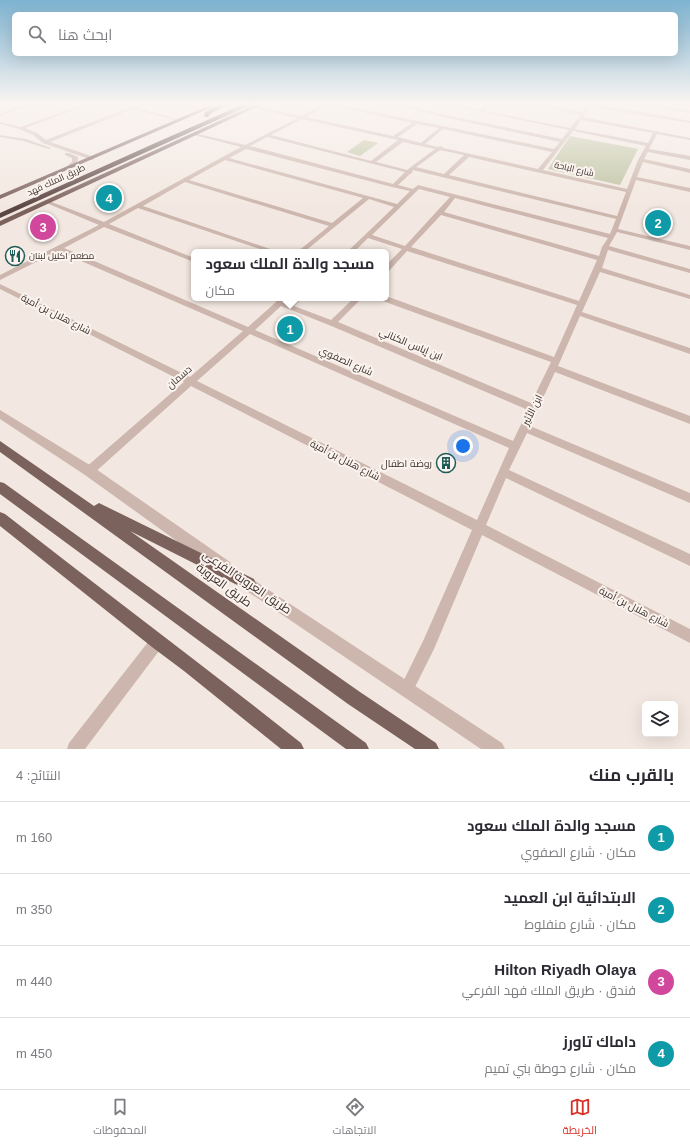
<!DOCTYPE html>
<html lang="ar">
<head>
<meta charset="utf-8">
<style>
	:root { --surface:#fff; --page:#f7f7f7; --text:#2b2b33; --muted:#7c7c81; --line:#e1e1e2; --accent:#d93025 }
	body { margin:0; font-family:Arial,Cairo,sans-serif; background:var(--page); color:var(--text); direction:rtl }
	.controls { position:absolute; right:12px; bottom:12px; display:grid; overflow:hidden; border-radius:6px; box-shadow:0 4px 16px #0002 }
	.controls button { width:36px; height:36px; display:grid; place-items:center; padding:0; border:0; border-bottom:1px solid var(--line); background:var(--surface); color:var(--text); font:20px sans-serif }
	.you { position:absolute; left:463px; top:446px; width:14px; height:14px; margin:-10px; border:3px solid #fff; border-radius:50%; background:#1a73e8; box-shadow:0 0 0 6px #1a73e833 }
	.badge { display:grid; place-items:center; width:26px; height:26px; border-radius:50%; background:var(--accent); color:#fff; font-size:13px; font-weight:700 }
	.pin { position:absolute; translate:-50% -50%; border:2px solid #fff; box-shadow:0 1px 4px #0006 }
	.popup { position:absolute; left:191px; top:249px; width:198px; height:52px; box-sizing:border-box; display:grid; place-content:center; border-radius:6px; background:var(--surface); filter:drop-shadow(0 1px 3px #0005); font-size:13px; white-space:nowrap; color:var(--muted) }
	.popup b { font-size:15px; color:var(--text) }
	.popup::after { content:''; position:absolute; left:50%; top:100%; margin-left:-8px; border:8px solid transparent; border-top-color:var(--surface) }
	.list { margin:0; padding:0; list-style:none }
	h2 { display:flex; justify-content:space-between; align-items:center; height:52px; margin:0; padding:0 16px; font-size:17px }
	h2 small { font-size:13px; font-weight:400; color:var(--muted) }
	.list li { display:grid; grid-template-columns:26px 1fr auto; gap:12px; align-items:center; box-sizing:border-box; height:72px; padding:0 16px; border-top:1px solid var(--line) }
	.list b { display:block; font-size:15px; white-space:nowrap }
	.list p { margin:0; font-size:13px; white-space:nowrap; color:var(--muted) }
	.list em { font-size:13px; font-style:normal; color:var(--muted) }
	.icon { flex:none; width:22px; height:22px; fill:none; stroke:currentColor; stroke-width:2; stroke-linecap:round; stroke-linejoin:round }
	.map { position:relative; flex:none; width:690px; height:749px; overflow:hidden; direction:ltr }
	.search { position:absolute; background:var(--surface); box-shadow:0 4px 16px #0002; left:12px; right:12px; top:12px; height:44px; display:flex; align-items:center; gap:10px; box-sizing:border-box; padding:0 14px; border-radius:6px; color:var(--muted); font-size:15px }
	.sheet { height:340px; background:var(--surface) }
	nav { display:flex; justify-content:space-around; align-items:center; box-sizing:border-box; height:56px; border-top:1px solid var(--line); background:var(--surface); font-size:11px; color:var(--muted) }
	nav a { display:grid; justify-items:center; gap:2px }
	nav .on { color:var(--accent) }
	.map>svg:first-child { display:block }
	.green { fill:#bdc3a1 }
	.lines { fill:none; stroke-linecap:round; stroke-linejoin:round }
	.minor { fill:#ccb6ad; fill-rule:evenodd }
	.tertiary { fill:#ccb6ad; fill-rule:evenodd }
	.primary { fill:#7c625d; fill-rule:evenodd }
	.motorway { fill:#5b4642; fill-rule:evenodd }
	.labels { text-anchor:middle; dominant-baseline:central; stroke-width:4; stroke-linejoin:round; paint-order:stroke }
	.far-street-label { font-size:9px; fill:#3a2e2b; stroke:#fbf3ee }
	.far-poi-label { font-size:9px; fill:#3a2e2b; stroke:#fbf3ee; text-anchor:start }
	.street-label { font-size:10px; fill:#3a2e2b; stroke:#fbf3ee }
	.poi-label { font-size:10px; fill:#3a2e2b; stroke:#fbf3ee; text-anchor:end }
	.near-street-label { font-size:12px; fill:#3a2e2b; stroke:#fbf3ee }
</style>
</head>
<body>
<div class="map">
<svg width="690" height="749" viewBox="0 0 690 749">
	<rect width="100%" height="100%" fill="#f3e8e1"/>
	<g class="green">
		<path d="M570,136L638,149L620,185L548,169Z"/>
		<path d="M364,140L378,143L360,156L347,152Z"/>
	</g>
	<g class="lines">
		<g class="minor">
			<path d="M29,103H36L0,116V114Z"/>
			<path d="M86,103H93L25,128L37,133L46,140L128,108L111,103C118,103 124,106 131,106C137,107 142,103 148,103L137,108L181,120L179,121L133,109L50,142L94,157V159L92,160L43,143L33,135L19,129L0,124V122L21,127Z"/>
			<path d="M325,103H331L554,149L560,142L439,116L389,103H398L445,115L562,139L569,130L453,106L455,105L481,110L488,103H493L485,111L570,128L580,115L525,103H535L582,112L588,104L593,103L690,121V123L591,107L583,117L690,138V140L657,134L649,149L690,156V160L648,152L644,159L690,169V173L643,162L637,177L690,188V192L636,180L618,229L690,246V250L617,232L609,246L690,269V273L608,250L602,268L690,295V299L600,272L582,312L690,348V354L580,316L558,366L690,416V424L555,372L530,426L690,493V503L527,433L509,470L690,554V566L506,478L486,525L690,629V643L482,535L434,649L412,693L407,695L402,693L400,688L424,639L472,530L191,386L93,474L89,476L85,474L84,471L85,468L184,382L0,289V284L190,377L243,331L58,251L0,280V275L99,225L44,202L49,201L104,222L241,147L194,135V133L245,145L298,118L254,108V106L301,116ZM328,105L412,123L393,136L306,117ZM302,119L398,140L371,161L271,135ZM581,120L653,133L648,143L575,129ZM417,124L439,128L421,143L398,137ZM443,129L552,152L538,169L443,148L441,146L438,147L425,144ZM573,131L646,146L638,160L627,189L543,170ZM267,137L405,172L393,184L250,146ZM403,142L435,149L407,170L376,162ZM246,149L392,187L410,191L397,204L229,158ZM440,150L464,155L444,174L416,167ZM469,157L626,192L617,216L449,175ZM225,160L363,198L332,223L189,180ZM413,170L616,219L610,234L418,185L413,189L398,185L410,174L412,173ZM185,182L329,226L297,252H304L369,199L394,207L347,252H354L368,238L402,249L386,265V271H389L407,251L577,305L554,357L386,296V298H379L380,300L551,362L531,403L338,322L362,298H354L331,320L294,306L302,298H293L288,303L284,302L285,298H277L276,302L248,327L64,248L104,227L194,262V258L109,224L138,208L269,252H279L143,206ZM419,189L450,197L405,246L372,235ZM455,198L608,238L602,247L599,256L444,212ZM441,215L597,260L579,301L411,247ZM281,306L329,325L528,410L513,441L255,330ZM250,334L509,448L477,520L197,381Z"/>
			<path d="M631,103H643L690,111V113Z"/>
			<path d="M682,103H690V105Z"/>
			<path d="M0,135L26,139L51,148L49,149L23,141L0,137Z"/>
			<path d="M65,153H69L78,157L77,163L68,170L65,168L72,162V158L65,155Z"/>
			<path d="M157,635L162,637L164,642L162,647L85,749H67L69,743L152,637Z"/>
		</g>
		<g class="tertiary">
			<path d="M0,410L93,467L230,562L232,567L230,572L225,574L220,572L85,475L0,419Z"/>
			<path d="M243,573L502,743L505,749H481L238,585L236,580L238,575Z"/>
		</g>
		<g class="primary">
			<path d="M215,103H222L0,199V195Z"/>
			<path d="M258,103H265L0,226V221Z"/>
			<path d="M0,441L94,506L99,503L103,505L254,579L256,584L254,589L249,591L130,531L360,692L436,743L439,749H415L348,704L0,452Z"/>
			<path d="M0,482L4,483L366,743L369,749H346L0,494Z"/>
			<path d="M0,512L5,514C103,591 203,665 301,743L304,749H281L184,671L152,647L0,526Z"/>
		</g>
		<g class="motorway">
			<path d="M222,103H230L210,114L208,117H204L205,112Z"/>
			<path d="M246,103H255L0,218V213L153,144Z"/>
		</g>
	</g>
	<linearGradient id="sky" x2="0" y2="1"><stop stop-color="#7eb3d0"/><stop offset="0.5" stop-color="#faf5f2"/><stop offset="1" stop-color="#faf5f2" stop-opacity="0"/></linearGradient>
	<rect width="690" height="208" fill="url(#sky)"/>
	<defs>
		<symbol id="restaurant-ring" viewBox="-11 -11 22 22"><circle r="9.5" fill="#fbf3ee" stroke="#205c57" stroke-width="1.5"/><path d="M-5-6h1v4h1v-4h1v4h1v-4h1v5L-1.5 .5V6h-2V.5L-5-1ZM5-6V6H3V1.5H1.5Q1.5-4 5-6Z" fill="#205c57"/></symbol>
		<symbol id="building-ring" viewBox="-11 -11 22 22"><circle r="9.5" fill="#fbf3ee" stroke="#205c57" stroke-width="1.5"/><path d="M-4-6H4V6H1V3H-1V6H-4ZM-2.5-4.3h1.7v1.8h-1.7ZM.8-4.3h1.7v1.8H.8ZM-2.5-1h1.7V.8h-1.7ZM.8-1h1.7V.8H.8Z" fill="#205c57"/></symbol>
	</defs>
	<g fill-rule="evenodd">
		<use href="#restaurant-ring" x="4" y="245" width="22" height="22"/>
		<use href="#building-ring" x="435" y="452" width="22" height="22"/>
	</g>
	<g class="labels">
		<g class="far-street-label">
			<text transform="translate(574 169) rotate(13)">شارع الباحة</text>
			<text transform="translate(56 180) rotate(-25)">طريق الملك فهد</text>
		</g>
		<g class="far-poi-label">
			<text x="29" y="256">مطعم اكليل لبنان</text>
		</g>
		<g class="street-label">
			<text transform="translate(56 314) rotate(27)">شارع هلال بن أمية</text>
			<text transform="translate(411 344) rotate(23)">ابن إياس الكناني</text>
			<text transform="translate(346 361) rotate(24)">شارع الصفوي</text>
			<text transform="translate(179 377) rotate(-41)">دسمان</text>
			<text transform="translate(532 410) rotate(-64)">ابن الأثير</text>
			<text transform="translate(345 460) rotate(27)">شارع هلال بن أمية</text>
			<text transform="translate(634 607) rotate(27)">شارع هلال بن أمية</text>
		</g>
		<g class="poi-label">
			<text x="432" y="463">روضة اطفال</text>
		</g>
		<g class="near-street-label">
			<text transform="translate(247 582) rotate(34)">طريق العروبة الفرعي</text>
			<text transform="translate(224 585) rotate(36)">طريق العروبة</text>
		</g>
	</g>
</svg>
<div class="controls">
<button><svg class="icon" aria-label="layers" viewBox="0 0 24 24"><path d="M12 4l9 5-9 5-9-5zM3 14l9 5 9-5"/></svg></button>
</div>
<div class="you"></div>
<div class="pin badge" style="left:290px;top:329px;background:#0f9aa8">1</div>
<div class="popup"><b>مسجد والدة الملك سعود</b>مكان</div>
<div class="pin badge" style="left:658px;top:223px;background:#0f9aa8">2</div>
<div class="pin badge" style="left:43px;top:227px;background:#d1479c">3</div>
<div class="pin badge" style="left:109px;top:198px;background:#0f9aa8">4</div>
<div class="search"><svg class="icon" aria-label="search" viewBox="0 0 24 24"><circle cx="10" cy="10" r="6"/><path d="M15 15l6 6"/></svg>ابحث هنا</div>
</div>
<section class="sheet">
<h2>بالقرب منك<small>النتائج: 4</small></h2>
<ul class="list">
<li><span class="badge" style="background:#0f9aa8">1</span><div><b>مسجد والدة الملك سعود</b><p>مكان · شارع الصفوي</p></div><em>160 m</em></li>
<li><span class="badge" style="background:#0f9aa8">2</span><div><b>الابتدائية ابن العميد</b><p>مكان · شارع منفلوط</p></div><em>350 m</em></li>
<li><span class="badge" style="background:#d1479c">3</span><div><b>Hilton Riyadh Olaya</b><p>فندق · طريق الملك فهد الفرعي</p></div><em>440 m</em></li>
<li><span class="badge" style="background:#0f9aa8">4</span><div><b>داماك تاورز</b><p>مكان · شارع حوطة بني تميم</p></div><em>450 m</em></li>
</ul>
</section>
<nav>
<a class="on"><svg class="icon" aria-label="map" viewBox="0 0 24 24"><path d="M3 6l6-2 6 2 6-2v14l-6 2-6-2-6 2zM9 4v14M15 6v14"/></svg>الخريطة</a>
<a><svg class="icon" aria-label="directions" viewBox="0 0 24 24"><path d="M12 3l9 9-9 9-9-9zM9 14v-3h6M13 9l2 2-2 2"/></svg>الاتجاهات</a>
<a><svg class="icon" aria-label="saved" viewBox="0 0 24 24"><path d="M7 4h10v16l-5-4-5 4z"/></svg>المحفوظات</a>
</nav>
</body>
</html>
